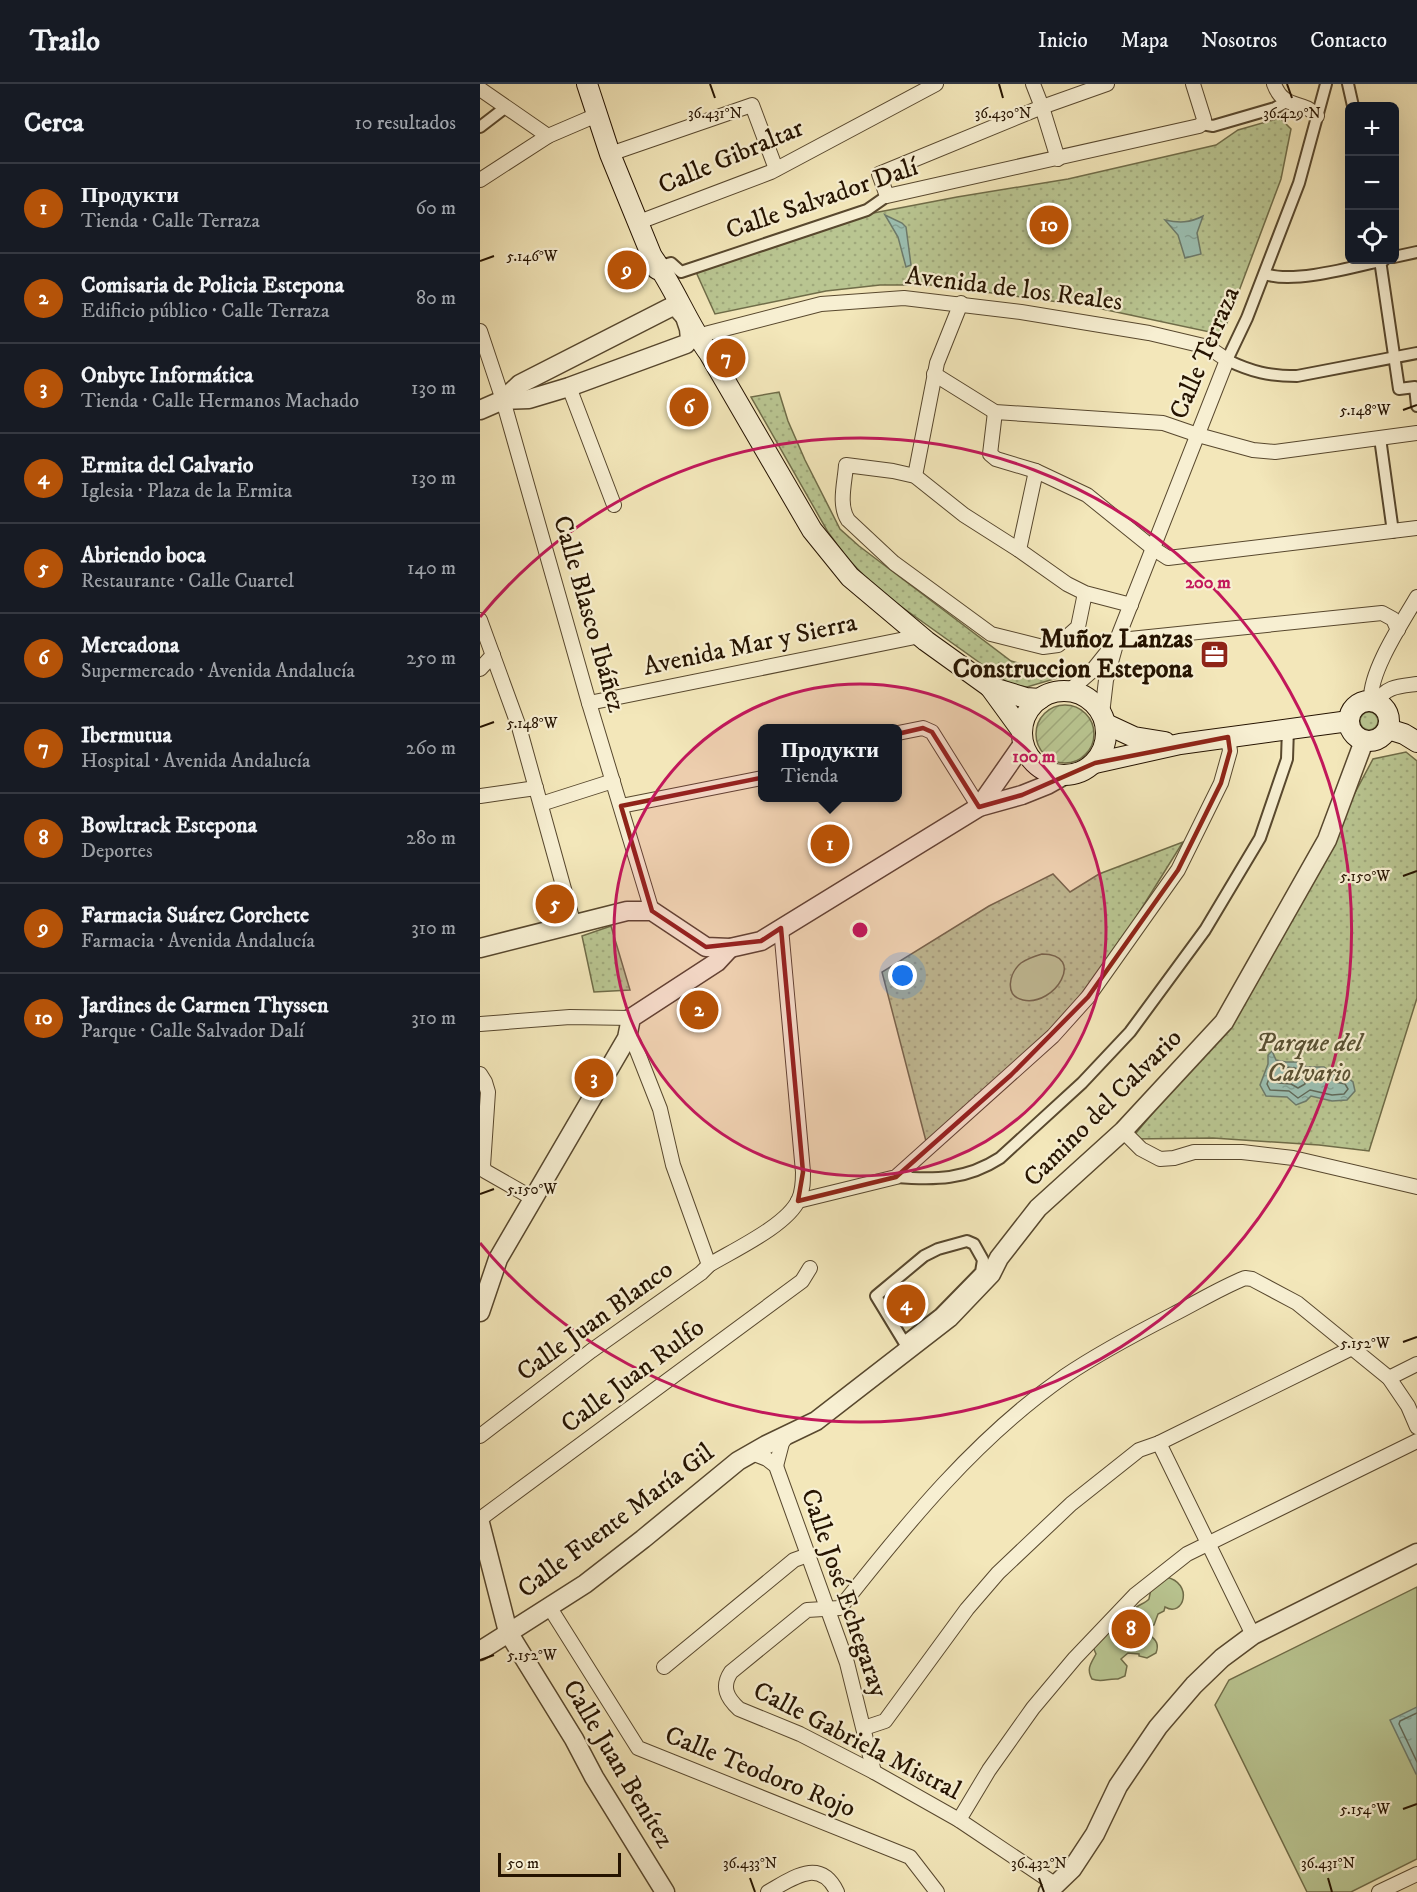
<!DOCTYPE html>
<html lang="es">
<head>
<meta charset="utf-8">
<style>
	:root { --surface:#171b24; --page:#242831; --text:#f1f3f6; --muted:#9ea1a6; --line:#363941; --accent:#b45309 }
	body { margin:0; font-family:"IM FELL DW Pica",serif; background:var(--page); color:var(--text) }
	.controls { position:absolute; right:18px; top:18px; display:grid; overflow:hidden; border-radius:9px; box-shadow:0 6px 24px #0002 }
	.controls button { width:54px; height:54px; display:grid; place-items:center; padding:0; border:0; border-bottom:2px solid var(--line); background:var(--surface); color:var(--text); font:30px sans-serif }
	.scale { position:absolute; left:18px; bottom:15px; width:123px; box-sizing:border-box; padding-left:6px; border:3px solid #251300; border-top:0; font-size:16px; line-height:21px; white-space:nowrap; color:#251300; -webkit-text-stroke:4px #f7efd2; paint-order:stroke }
	.you { position:absolute; left:423px; top:892px; width:21px; height:21px; margin:-15px; border:4px solid #fff; border-radius:50%; background:#1a73e8; box-shadow:0 0 0 9px #1a73e833 }
	.badge { display:grid; place-items:center; width:39px; height:39px; border-radius:50%; background:var(--accent); color:#fff; font-size:20px; font-weight:700 }
	.pin { position:absolute; translate:-50% -50%; border:3px solid #fff; box-shadow:0 2px 6px #0006 }
	.popup { position:absolute; left:278px; top:640px; width:144px; height:78px; box-sizing:border-box; display:grid; place-content:center; border-radius:9px; background:var(--surface); filter:drop-shadow(0 2px 4px #0005); font-size:20px; white-space:nowrap; color:var(--muted) }
	.popup b { font-size:22px; color:var(--text) }
	.popup::after { content:''; position:absolute; left:50%; top:100%; margin-left:-12px; border:12px solid transparent; border-top-color:var(--surface) }
	.list { margin:0; padding:0; list-style:none }
	h2 { display:flex; justify-content:space-between; align-items:center; height:78px; margin:0; padding:0 24px; font-size:26px }
	h2 small { font-size:20px; font-weight:400; color:var(--muted) }
	.list li { display:grid; grid-template-columns:39px 1fr auto; gap:18px; align-items:center; box-sizing:border-box; height:90px; padding:0 24px; border-top:2px solid var(--line) }
	.list b { display:block; font-size:22px; white-space:nowrap }
	.list p { margin:0; font-size:20px; white-space:nowrap; color:var(--muted) }
	.list em { font-size:20px; font-style:normal; color:var(--muted) }
	.icon { flex:none; width:33px; height:33px; fill:none; stroke:currentColor; stroke-width:2; stroke-linecap:round; stroke-linejoin:round }
	.map { position:relative; flex:none; width:937px; height:1808px; overflow:hidden }
	header { display:flex; align-items:center; gap:36px; box-sizing:border-box; height:84px; padding:0 30px; background:var(--surface); border-bottom:2px solid var(--line) }
	header strong { font-size:28px }
	nav { display:flex; gap:33px; margin-inline-start:auto; font-size:21px }
	main { display:flex }
	aside { flex:1; background:var(--surface) }
	.map>svg:first-child { display:block }
	.grass { fill:url(#grass-dots); stroke:#6f6c48; stroke-width:1.5 }
	.garden { fill:url(#garden-furrows); stroke:#6f6c48; stroke-width:1.5 }
	.pitch { fill:#b9c591; stroke:#6f6c48; stroke-width:1.5 }
	.water { fill:url(#water-ripples); stroke:#6c7a6b; stroke-width:1.5 }
	.lines { fill:none; stroke-linecap:round; stroke-linejoin:round }
	.shore { stroke:#606959; stroke-width:1.5 }
	.pedestrian-casing { stroke:#58482e; stroke-width:14 }
	.minor-casing { stroke:#58482e; stroke-width:16 }
	.tertiary-casing { stroke:#58482e; stroke-width:21 }
	.secondary-casing { stroke:#251300; stroke-width:22 }
	.pedestrian { stroke:#f7efd2; stroke-width:10 }
	.minor { stroke:#f7efd2; stroke-width:14 }
	.tertiary { stroke:#f7efd2; stroke-width:18 }
	.secondary { stroke:#f7efd2; stroke-width:20 }
	.marked { fill:none; stroke:#8f2418; stroke-width:4.5; stroke-linejoin:round }
	.ticks { fill:none; stroke:#251300; stroke-width:2 }
	.ring { fill:none; stroke:#c2185b; stroke-width:3 }
	.labels { text-anchor:middle; dominant-baseline:central; stroke-width:4.5; stroke-linejoin:round; paint-order:stroke }
	.street-label { font-size:26px; fill:#251300; stroke:#f7efd2 }
	.poi-label { font-size:26px; font-weight:bold; fill:#251300; stroke:#f7efd2; text-anchor:end }
	.park-label { font-size:26px; font-style:italic; fill:#595133; stroke:#f7efd2 }
	.ticks-label { font-size:15px; text-anchor:middle; fill:#251300; stroke:#f7efd2; stroke-width:4.5; stroke-linejoin:round; paint-order:stroke }
	.centre { fill:#c2185b; stroke:#f7efd2; stroke-width:3 }
	.ring-label { font-size:18px; text-anchor:middle; font-weight:bold; fill:#c2185b; stroke:#f7efd2; stroke-width:4.5; stroke-linejoin:round; paint-order:stroke }
</style>
</head>
<body>
<header>
<strong>Trailo</strong>
<nav><a>Inicio</a><a>Mapa</a><a>Nosotros</a><a>Contacto</a></nav>
</header>
<main>
<aside>
<h2>Cerca<small>10 resultados</small></h2>
<ul class="list">
<li><span class="badge">1</span><div><b>Продукти</b><p>Tienda · Calle Terraza</p></div><em>60 m</em></li>
<li><span class="badge">2</span><div><b>Comisaria de Policia Estepona</b><p>Edificio público · Calle Terraza</p></div><em>80 m</em></li>
<li><span class="badge">3</span><div><b>Onbyte Informática</b><p>Tienda · Calle Hermanos Machado</p></div><em>130 m</em></li>
<li><span class="badge">4</span><div><b>Ermita del Calvario</b><p>Iglesia · Plaza de la Ermita</p></div><em>130 m</em></li>
<li><span class="badge">5</span><div><b>Abriendo boca</b><p>Restaurante · Calle Cuartel</p></div><em>140 m</em></li>
<li><span class="badge">6</span><div><b>Mercadona</b><p>Supermercado · Avenida Andalucía</p></div><em>250 m</em></li>
<li><span class="badge">7</span><div><b>Ibermutua</b><p>Hospital · Avenida Andalucía</p></div><em>260 m</em></li>
<li><span class="badge">8</span><div><b>Bowltrack Estepona</b><p>Deportes</p></div><em>280 m</em></li>
<li><span class="badge">9</span><div><b>Farmacia Suárez Corchete</b><p>Farmacia · Avenida Andalucía</p></div><em>310 m</em></li>
<li><span class="badge">10</span><div><b>Jardines de Carmen Thyssen</b><p>Parque · Calle Salvador Dalí</p></div><em>310 m</em></li>
</ul>
</aside>
<div class="map">
<svg width="937" height="1808" viewBox="0 0 937 1808">
	<defs>
		<pattern id="grass-dots" width="8" height="8" patternUnits="userSpaceOnUse" patternTransform="scale(1.5)"><rect width="8" height="8" fill="#b9c591"/><path d="M2 2h.1M6 6h.1" fill="none" stroke="#9fa87b" stroke-width="1.8" stroke-linecap="round"/></pattern>
		<pattern id="garden-furrows" width="10" height="10" patternUnits="userSpaceOnUse" patternTransform="scale(1.5)"><rect width="10" height="10" fill="#b9c591"/><path d="M-1 1l2-2M0 10L10 0M9 11l2-2" fill="none" stroke="#9fa87b"/></pattern>
		<pattern id="water-ripples" width="26" height="14" patternUnits="userSpaceOnUse" patternTransform="scale(1.5)"><rect width="26" height="14" fill="#9bbfb2"/><path d="M2 4q2-2 4 0t4 0M15 11q2-2 4 0t4 0" fill="none" stroke="#85a397"/></pattern>
	</defs>
	<rect width="100%" height="100%" fill="#f3e7ba"/>
	<filter id="stains"><feTurbulence type="fractalNoise" baseFrequency=".00333" numOctaves="4"/><feColorMatrix values="0 0 0 0 .2 0 0 0 0 .09 0 0 0 0 .02 0 0 0 .5 -.17"/></filter>
	<radialGradient id="worn" r=".72"><stop offset=".6" stop-color="#630" stop-opacity="0"/><stop offset="1" stop-color="#630" stop-opacity=".3"/></radialGradient>
	<g class="grass">
		<path d="M800,34L811,45L801,95L747,239L739,250L608,222L452,201H400L346,207L235,230L216,188L383,131L477,113L588,95L736,61L758,46Z"/>
		<path d="M299,308L308,337L325,376L360,445L379,462L531,577L584,592L547,603L531,601L398,506L366,473L348,448L271,313Z"/>
		<circle cx="889" cy="637" r="9"/>
		<path d="M926,668L937,677V914L889,1067L839,1061L733,1054L651,1055L697,1000L754,935L893,675Z"/>
		<path d="M703,758L630,875L561,959L447,1061L402,888L509,822L573,790L590,808L619,790Z"/>
		<path d="M131,842L150,906L114,908L102,852Z"/>
	</g>
	<circle class="garden" cx="585" cy="650" r="29"/>
	<g class="pitch">
		<path d="M562,870C607,870 575,923 543,916C524,912 529,889 541,879C547,875 555,872 562,870Z"/>
		<path d="M686,1493C714,1499 704,1534 685,1523L684,1527L678,1530L674,1541L664,1544L661,1547L667,1553L669,1551C677,1556 679,1561 676,1569L667,1574L659,1572V1570L648,1569L641,1575L647,1582L645,1592L638,1595C628,1594 622,1599 612,1595C606,1585 611,1579 616,1570L613,1563L626,1549L638,1548L653,1534C650,1521 663,1522 669,1515L671,1505Z"/>
		<path d="M937,1503V1775L871,1808H827L735,1621L749,1596Z"/>
	</g>
	<g class="water">
		<path d="M405,131L422,139L426,143L431,181L426,183L418,153Z"/>
		<path d="M723,132L717,149L721,170L705,174L698,151L685,136C699,139 710,139 723,132Z"/>
		<path d="M792,967L796,976L806,978H817L826,983H844L857,993H867L873,998L875,1007L867,1016L852,1017L831,1012L826,1017L816,1021L807,1013L786,1012L780,1001L788,980V971Z"/>
		<path d="M937,1623V1690H936L910,1636Z"/>
	</g>
	<g class="lines">
		<g class="shore">
			<path d="M796,982L815,984L825,989H842L855,998L865,1000L868,1005L864,1010L852,1011L830,1006L818,1014L809,1007L790,1006L787,1000L793,984Z"/>
			<path d="M800,991L813,992L824,996L825,1000L818,1004L811,1000L798,999L797,996Z"/>
			<path d="M937,1629L920,1637L919,1640L937,1678"/>
		</g>
		<defs>
			<g id="pedestrian">
				<path d="M846,0L819,99L767,234L747,276C772,288 789,292 817,292L937,269"/>
				<path d="M868,0L873,22"/>
				<path d="M722,40L733,42L795,24L806,18"/>
				<path d="M0,43L26,23"/>
				<path d="M914,173L937,168"/>
				<path d="M900,176L919,305L935,303L937,322"/>
				<path d="M177,183L191,179L201,188L387,126L407,112"/>
				<path d="M785,190C814,200 873,183 904,176"/>
				<path d="M900,354L913,448"/>
				<path d="M416,1093C455,1096 486,1096 520,1074L602,999L650,948L725,846L780,754L807,675L808,644"/>
				<path d="M487,1157L494,1160L503,1176L501,1188L460,1230L424,1258L396,1212L444,1172L458,1165Z"/>
			</g>
			<g id="minor">
				<path d="M553,0L562,23L578,75"/>
				<path d="M627,0L562,23L399,90L407,112L719,42L724,38V35L713,0"/>
				<path d="M794,0C804,27 823,15 837,32"/>
				<path d="M0,5L68,52"/>
				<path d="M130,70L272,21L296,85"/>
				<path d="M0,96L68,52L117,31"/>
				<path d="M159,138L291,88L456,0"/>
				<path d="M0,247L23,316L109,619L172,827"/>
				<path d="M217,252L341,220L424,214L541,228L669,249L728,263L747,276L638,553L626,596L622,630"/>
				<path d="M454,290L515,328L683,339L718,351L773,366L795,368L937,349"/>
				<path d="M89,303L134,421"/>
				<path d="M515,328L510,370L516,375L556,387L607,411L674,465L688,474L937,444"/>
				<path d="M435,392L457,279L481,219"/>
				<path d="M539,466L556,387"/>
				<path d="M605,509L598,543L578,561L563,563L511,550L414,479L368,436C358,421 365,398 366,381L413,387L435,392L484,431L539,466L587,500L605,509L651,521"/>
				<path d="M0,536L39,643L94,841"/>
				<path d="M638,553L650,555L902,529L913,535L918,546"/>
				<path d="M0,585L13,571"/>
				<path d="M589,607L612,587L632,562"/>
				<path d="M891,617C889,588 922,539 937,513"/>
				<path d="M109,619L440,552"/>
				<path d="M898,619C903,602 922,602 937,600"/>
				<path d="M418,649L443,644L452,648L499,723"/>
				<path d="M0,712L56,704"/>
				<path d="M61,720L133,697"/>
				<path d="M141,722L282,694"/>
				<path d="M0,940L90,933L151,934"/>
				<path d="M147,954L154,959L180,1025L193,1081L229,1181"/>
				<path d="M0,990L5,998L8,1008L3,1082L5,1087L54,1115"/>
				<path d="M643,1047L661,1065L680,1075L694,1074L714,1068H762L813,1074L937,1103"/>
				<path d="M318,1117L416,1093L573,952L608,913L698,786L741,699L750,667L748,653"/>
				<path d="M909,1294L937,1280"/>
				<path d="M0,1352L111,1267L221,1189L229,1181C254,1166 308,1141 319,1115C323,1106 323,1097 323,1088L301,844"/>
				<path d="M679,1359L773,1551"/>
				<path d="M272,1369L287,1375L296,1382L367,1579L394,1688"/>
				<path d="M296,1382L302,1359L306,1353"/>
				<path d="M0,1435L322,1197L330,1184"/>
				<path d="M70,1524L158,1664L430,1773L457,1808"/>
				<path d="M184,1583L314,1476L328,1471"/>
				<path d="M384,1644L405,1637L487,1525L518,1489L591,1420L659,1366L679,1359L872,1264"/>
				<path d="M479,1736L509,1686L553,1624L595,1574L655,1511L707,1470L937,1357"/>
				<path d="M576,1801L479,1736L394,1688L320,1650L259,1625C247,1614 241,1603 251,1588L327,1526L360,1524C427,1439 496,1354 585,1292C619,1269 655,1250 692,1231C716,1219 740,1204 765,1194L772,1195L817,1219L909,1294L928,1322L937,1343"/>
				<path d="M288,1808C313,1794 340,1773 357,1808"/>
				<path d="M899,1808L937,1790"/>
			</g>
			<g id="tertiary">
				<path d="M23,316L40,300L191,223L197,224L208,236"/>
				<path d="M0,326L23,316L49,315L89,303L206,260L210,255L209,245L205,233"/>
				<path d="M499,723L543,660"/>
				<path d="M0,864L147,827H172L226,863L250,864L281,857L499,723L542,711L567,701L583,692"/>
				<path d="M0,1228L18,1175L147,954L151,934L237,878L250,864"/>
				<path d="M0,1439L28,1548L94,1655L114,1693L185,1808"/>
				<path d="M0,1567L105,1500L163,1455L258,1377L286,1361L336,1337L469,1234L511,1190L519,1174L558,1124L643,1047L744,938L847,756L884,657"/>
				<path d="M568,1808L592,1785L615,1750L638,1702L678,1643L714,1601L742,1574L773,1551L937,1469"/>
			</g>
			<g id="secondary">
				<path d="M107,0L130,70L177,185"/>
				<path d="M173,174C195,204 207,239 229,269L332,446L370,493L446,557L510,603L546,614L560,615"/>
				<path d="M510,603L542,647"/>
				<circle cx="584" cy="649" r="42"/>
				<circle cx="889" cy="637" r="20"/>
				<path d="M626,640L654,653L685,658"/>
				<path d="M908,645L924,650L937,658"/>
				<path d="M615,679L700,660L869,637"/>
			</g>
		</defs>
		<use href="#pedestrian" class="pedestrian-casing"/>
		<use href="#minor" class="minor-casing"/>
		<use href="#tertiary" class="tertiary-casing"/>
		<use href="#secondary" class="secondary-casing"/>
		<use href="#pedestrian" class="pedestrian"/>
		<use href="#minor" class="minor"/>
		<use href="#tertiary" class="tertiary"/>
		<use href="#secondary" class="secondary"/>
	</g>
	<path class="marked" d="M443,644L452,648L499,723L542,711L615,679L748,653L750,667L741,699L698,786L608,913L531,991L416,1093L318,1117L323,1088L301,844L281,857L226,863L172,827L141,722L355,679L400,654Z"/>
	<path class="ticks" d="M230,0L235,14M519,0L523,14M807,0L812,14M0,177L14,172M923,326L937,321M0,643L14,638M923,792L937,787M0,1110L14,1105M923,1258L937,1253M0,1576L14,1571M923,1725L937,1720M270,1794L275,1808M559,1794L564,1808M848,1794L852,1808"/>
	<circle cx="380" cy="846" r="246" fill="#c2185b" fill-opacity=".12"/>
	<g class="ring">
		<circle cx="380" cy="846" r="246"/>
		<path d="M0 533A492 492 0 1 1 0 1159"/>
	</g>
	<defs>
		<symbol id="office-square" viewBox="-11 -11 22 22"><rect x="-9" y="-9" width="18" height="18" rx="4" fill="#8f2418" stroke="#f7efd2"/><path d="M-6-3h4V-5.5h4V-3h4V5H-6ZM-1-4.5V-3h2v-1.5ZM-6 0V1H6V0Z" fill="#fff"/></symbol>
	</defs>
	<g fill-rule="evenodd">
		<use href="#office-square" x="718" y="554" width="33" height="33"/>
	</g>
	<g class="labels">
		<g class="street-label">
			<text transform="translate(251 73) rotate(-23)">Calle Gibraltar</text>
			<text transform="translate(342 115) rotate(-19)">Calle Salvador Dalí</text>
			<text transform="translate(534 205) rotate(7)">Avenida de los Reales</text>
			<text transform="translate(725 269) rotate(-67)">Calle Terraza</text>
			<text transform="translate(109 530) rotate(74)">Calle Blasco Ibáñez</text>
			<text transform="translate(270 561) rotate(-12)">Avenida Mar y Sierra</text>
			<text transform="translate(623 1024) rotate(-45)">Camino del Calvario</text>
			<text transform="translate(115 1237) rotate(-36)">Calle Juan Blanco</text>
			<text transform="translate(153 1292) rotate(-37)">Calle Juan Rulfo</text>
			<text transform="translate(136 1437) rotate(-37)">Calle Fuente María Gil</text>
			<text transform="translate(364 1509) rotate(71)">Calle José Echegaray</text>
			<text transform="translate(377 1657) rotate(27)">Calle Gabriela Mistral</text>
			<text transform="translate(138 1680) rotate(59)">Calle Juan Benítez</text>
			<text transform="translate(280 1688) rotate(22)">Calle Teodoro Rojo</text>
		</g>
		<g class="poi-label">
			<text x="713" y="555">Muñoz Lanzas<tspan x="713" dy="30">Construccion Estepona</tspan></text>
		</g>
		<g class="park-label">
			<text x="829" y="959">Parque del<tspan x="829" dy="30">Calvario</tspan></text>
		</g>
	</g>
	<g class="ticks-label">
		<text x="235" y="34">36.431°N</text>
		<text x="523" y="34">36.430°N</text>
		<text x="812" y="34">36.429°N</text>
		<text x="52" y="177">5.146°W</text>
		<text x="885" y="331">5.148°W</text>
		<text x="52" y="644">5.148°W</text>
		<text x="885" y="797">5.150°W</text>
		<text x="52" y="1110">5.150°W</text>
		<text x="885" y="1264">5.152°W</text>
		<text x="52" y="1576">5.152°W</text>
		<text x="885" y="1730">5.154°W</text>
		<text x="270" y="1784">36.433°N</text>
		<text x="559" y="1784">36.432°N</text>
		<text x="848" y="1784">36.431°N</text>
	</g>
	<circle cx="380" cy="846" r="9" class="centre"/>
	<g class="ring-label">
		<text x="728" y="504">200 m</text>
		<text x="554" y="678">100 m</text>
	</g>
	<rect width="100%" height="100%" filter="url(#stains)"/>
	<rect width="100%" height="100%" fill="url(#worn)"/>
</svg>
<div class="controls">
<button>+</button>
<button>−</button>
<button><svg class="icon" aria-label="locate" viewBox="0 0 24 24"><circle cx="12" cy="12" r="6"/><path d="M12 2v4M12 18v4M2 12h4M18 12h4"/></svg></button>
</div>
<div class="scale">50 m</div>
<div class="you"></div>
<div class="pin badge" style="left:350px;top:760px">1</div>
<div class="popup"><b>Продукти</b>Tienda</div>
<div class="pin badge" style="left:219px;top:926px">2</div>
<div class="pin badge" style="left:114px;top:994px">3</div>
<div class="pin badge" style="left:426px;top:1220px">4</div>
<div class="pin badge" style="left:75px;top:820px">5</div>
<div class="pin badge" style="left:209px;top:323px">6</div>
<div class="pin badge" style="left:246px;top:274px">7</div>
<div class="pin badge" style="left:651px;top:1545px">8</div>
<div class="pin badge" style="left:147px;top:186px">9</div>
<div class="pin badge" style="left:569px;top:141px">10</div>
</div>
</main>
</body>
</html>
